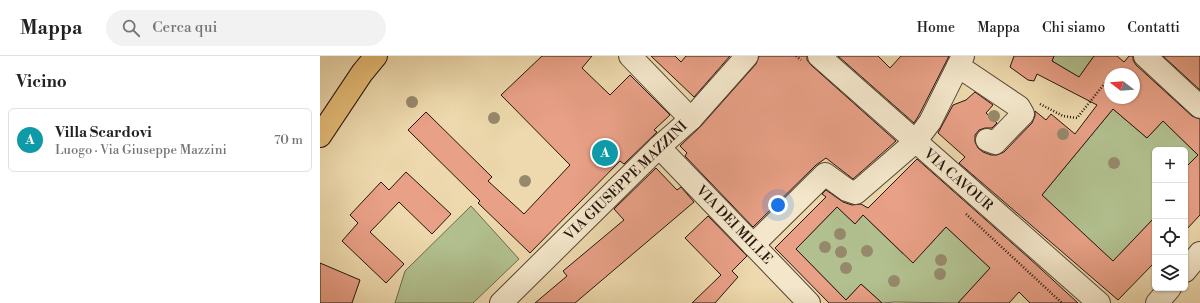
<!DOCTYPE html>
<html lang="it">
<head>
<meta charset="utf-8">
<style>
	:root { --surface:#fff; --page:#f2f2f2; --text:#222; --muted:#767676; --line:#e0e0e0; --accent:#0b8043 }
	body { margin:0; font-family:"Libre Bodoni",serif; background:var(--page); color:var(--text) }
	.controls { position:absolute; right:12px; bottom:12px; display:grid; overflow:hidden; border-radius:6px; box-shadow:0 1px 3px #0004 }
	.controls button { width:36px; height:36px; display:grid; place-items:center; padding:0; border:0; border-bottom:1px solid var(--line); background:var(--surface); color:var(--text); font:20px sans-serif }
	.compass { position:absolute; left:784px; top:12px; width:36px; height:36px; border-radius:50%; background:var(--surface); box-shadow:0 1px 3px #0004; rotate:287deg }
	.you { position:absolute; left:458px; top:149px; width:14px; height:14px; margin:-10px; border:3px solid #fff; border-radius:50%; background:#1a73e8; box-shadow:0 0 0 6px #1a73e833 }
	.badge { display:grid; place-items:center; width:26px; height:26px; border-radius:50%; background:var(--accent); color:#fff; font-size:13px; font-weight:700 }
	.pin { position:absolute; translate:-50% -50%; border:2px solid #fff; box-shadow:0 1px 4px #0006 }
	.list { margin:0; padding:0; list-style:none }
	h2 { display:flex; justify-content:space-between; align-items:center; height:52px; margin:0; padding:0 16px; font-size:17px }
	h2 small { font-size:13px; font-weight:400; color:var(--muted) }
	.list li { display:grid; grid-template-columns:26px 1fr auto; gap:12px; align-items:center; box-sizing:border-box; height:64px; margin:0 8px 8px; padding:0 8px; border:1px solid var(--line); border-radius:6px }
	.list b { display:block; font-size:15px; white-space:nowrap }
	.list p { margin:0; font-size:13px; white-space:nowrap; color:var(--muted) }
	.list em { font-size:13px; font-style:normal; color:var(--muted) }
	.icon { flex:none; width:22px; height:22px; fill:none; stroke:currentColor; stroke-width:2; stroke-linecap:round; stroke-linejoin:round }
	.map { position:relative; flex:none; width:880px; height:247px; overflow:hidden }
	header { display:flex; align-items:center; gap:24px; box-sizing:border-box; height:56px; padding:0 20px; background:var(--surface); border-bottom:1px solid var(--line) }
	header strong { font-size:19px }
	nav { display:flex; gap:22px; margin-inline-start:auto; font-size:14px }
	.search { width:280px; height:36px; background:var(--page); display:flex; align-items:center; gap:10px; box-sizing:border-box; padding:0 14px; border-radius:22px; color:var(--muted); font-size:15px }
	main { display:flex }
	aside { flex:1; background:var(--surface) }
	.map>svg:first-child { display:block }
	.green { fill:#b2c08f; stroke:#6c6a4e }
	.building { fill:#e8a086; stroke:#25150e; fill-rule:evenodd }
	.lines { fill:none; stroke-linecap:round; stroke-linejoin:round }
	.minor-casing { stroke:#574636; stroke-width:24 }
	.major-casing { stroke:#25150e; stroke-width:24 }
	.path { stroke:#25150e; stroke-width:2.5; stroke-dasharray:1 2; stroke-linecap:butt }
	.minor { stroke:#f3e6ca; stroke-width:22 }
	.major { stroke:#e6bc76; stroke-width:22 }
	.tree { fill:#96896b }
	.labels { text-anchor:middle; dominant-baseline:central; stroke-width:4; stroke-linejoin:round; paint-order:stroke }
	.street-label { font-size:14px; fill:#25150e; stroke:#f3e6ca }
</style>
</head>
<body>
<header>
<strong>Mappa</strong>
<div class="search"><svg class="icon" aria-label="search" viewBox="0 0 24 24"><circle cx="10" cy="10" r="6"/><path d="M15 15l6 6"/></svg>Cerca qui</div>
<nav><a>Home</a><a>Mappa</a><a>Chi siamo</a><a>Contatti</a></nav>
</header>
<main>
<aside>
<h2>Vicino<small></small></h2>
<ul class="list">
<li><span class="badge" style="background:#0f9aa8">A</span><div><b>Villa Scardovi</b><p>Luogo · Via Giuseppe Mazzini</p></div><em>70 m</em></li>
</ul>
</aside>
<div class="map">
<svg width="880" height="247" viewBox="0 0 880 247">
	<rect width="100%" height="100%" fill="#edd9ad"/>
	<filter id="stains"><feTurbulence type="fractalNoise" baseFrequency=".005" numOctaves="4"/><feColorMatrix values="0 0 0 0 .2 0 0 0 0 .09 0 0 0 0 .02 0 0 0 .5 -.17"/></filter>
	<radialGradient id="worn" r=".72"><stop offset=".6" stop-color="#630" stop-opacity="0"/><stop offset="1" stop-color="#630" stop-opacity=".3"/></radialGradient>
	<g class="green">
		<path d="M734,0H774L759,21L732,5Z"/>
		<path d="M793,53L827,82L843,65L878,99L865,112V94H835V161L800,198L798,210L722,139Z"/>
		<path d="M151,150L199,203L153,247H75L85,215Z"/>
		<path d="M517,151L535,168L543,159L583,198L594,186L604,195L626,171L670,212L638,247L575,246L562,247L541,228L526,244L476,193Z"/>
	</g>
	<g class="building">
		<path d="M222,0H272L262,12L290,39L310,19L350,59L334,74L337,76L304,108L300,105L210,197L158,147L160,145L88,74L106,56L172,121L168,125L204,158L250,109L181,39Z"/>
		<path d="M331,0H355L361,6L366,0H410L374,41Z"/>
		<path d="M439,0H487V4L491,9L576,85L533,123L506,102L496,109L433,171L365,100L367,97L360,90L380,71L436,8Z"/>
		<path d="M518,0H558L570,12L581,0H629L599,59L594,67Z"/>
		<path d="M694,0H734L732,5L759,21L774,0H797L804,6L809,0H813V4L816,9L872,60L880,63V159L865,175V112L878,99L843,65L827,82L793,53L722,139L793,205L835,161V206L798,244L639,107L645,101L618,77L633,49L646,44L655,36L673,49L666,57L677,67L672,72H665L659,74L655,79V86L658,92L663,96L671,99H677L684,96L712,67L715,60V55L726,64L731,58L755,78L777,49L717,18L714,25L708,24L690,11ZM790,18H814V42H790Z"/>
		<path d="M843,0H880V34Z"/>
		<path d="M597,103L710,203L758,247H710L699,236L689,247H638L670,212L626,171L593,207L543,159L535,168L517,151L476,193L526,244L541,228L562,247H509L455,192L506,141L502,138L506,134L523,146L532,149L541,148L548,152Z"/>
		<path d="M336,112L357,134L361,131L374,146L255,247H215L247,220L243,215L304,164L294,153Z"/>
		<path d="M86,116L131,158L112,178L79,146L50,176L84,208L66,227L22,185L38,167L30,159L61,126L69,134Z"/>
		<path d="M388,160L427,200L412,215L418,221L395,247H372L401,219L365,182Z"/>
		<path d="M0,207L40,224L32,247H0Z"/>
	</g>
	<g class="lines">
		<defs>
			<g id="minor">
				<path d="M310,0L371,63"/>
				<path d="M499,0L779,247"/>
				<path d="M825,0L880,51"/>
				<path d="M638,10L699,51L703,58L675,87L667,84"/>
				<path d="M339,91L489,247"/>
				<path d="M433,189L505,118L527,134L536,137L595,86L610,66L643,0"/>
				<path d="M865,215L880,197"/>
				<path d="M181,247L339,91L371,63L427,0"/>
				<path d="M837,247L850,232"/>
			</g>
			<path id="major" d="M0,80L42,17L56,0"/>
		</defs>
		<use href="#minor" class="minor-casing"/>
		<use href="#major" class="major-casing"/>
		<g class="path">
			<path d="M476,0L481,4"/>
			<path d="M720,48L743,60L757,62L789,22"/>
			<path d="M646,158L742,247"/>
		</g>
		<use href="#minor" class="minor"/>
		<use href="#major" class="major"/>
	</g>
	<g class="tree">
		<circle cx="92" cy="46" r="6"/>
		<circle cx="674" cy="60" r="6"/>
		<circle cx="174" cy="62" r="6"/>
		<circle cx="743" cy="78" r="6"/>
		<circle cx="794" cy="107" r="6"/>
		<circle cx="205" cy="125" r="6"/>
		<circle cx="520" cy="178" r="6"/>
		<circle cx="505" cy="191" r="6"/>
		<circle cx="547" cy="195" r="6"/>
		<circle cx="521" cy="196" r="6"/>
		<circle cx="621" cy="204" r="6"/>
		<circle cx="526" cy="212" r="6"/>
		<circle cx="620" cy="218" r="6"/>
		<circle cx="574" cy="225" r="6"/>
	</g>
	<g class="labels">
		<g class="street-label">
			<text transform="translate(638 124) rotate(41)">VIA CAVOUR</text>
			<text transform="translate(306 125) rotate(-44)">VIA GIUSEPPE MAZZINI</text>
			<text transform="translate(414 169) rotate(46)">VIA DEI MILLE</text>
		</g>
	</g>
	<rect width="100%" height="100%" filter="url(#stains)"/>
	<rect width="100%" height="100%" fill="url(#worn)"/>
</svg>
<div class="controls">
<button>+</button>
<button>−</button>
<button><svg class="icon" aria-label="locate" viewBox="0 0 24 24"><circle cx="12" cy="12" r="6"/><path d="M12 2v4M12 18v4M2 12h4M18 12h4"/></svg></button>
<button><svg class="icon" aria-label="layers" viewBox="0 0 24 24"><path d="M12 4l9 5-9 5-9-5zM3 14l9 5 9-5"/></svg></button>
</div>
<svg class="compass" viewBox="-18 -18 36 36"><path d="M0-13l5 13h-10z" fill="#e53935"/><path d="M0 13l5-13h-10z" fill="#767676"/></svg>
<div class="you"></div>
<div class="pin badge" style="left:285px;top:97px;background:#0f9aa8">A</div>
</div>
</main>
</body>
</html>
